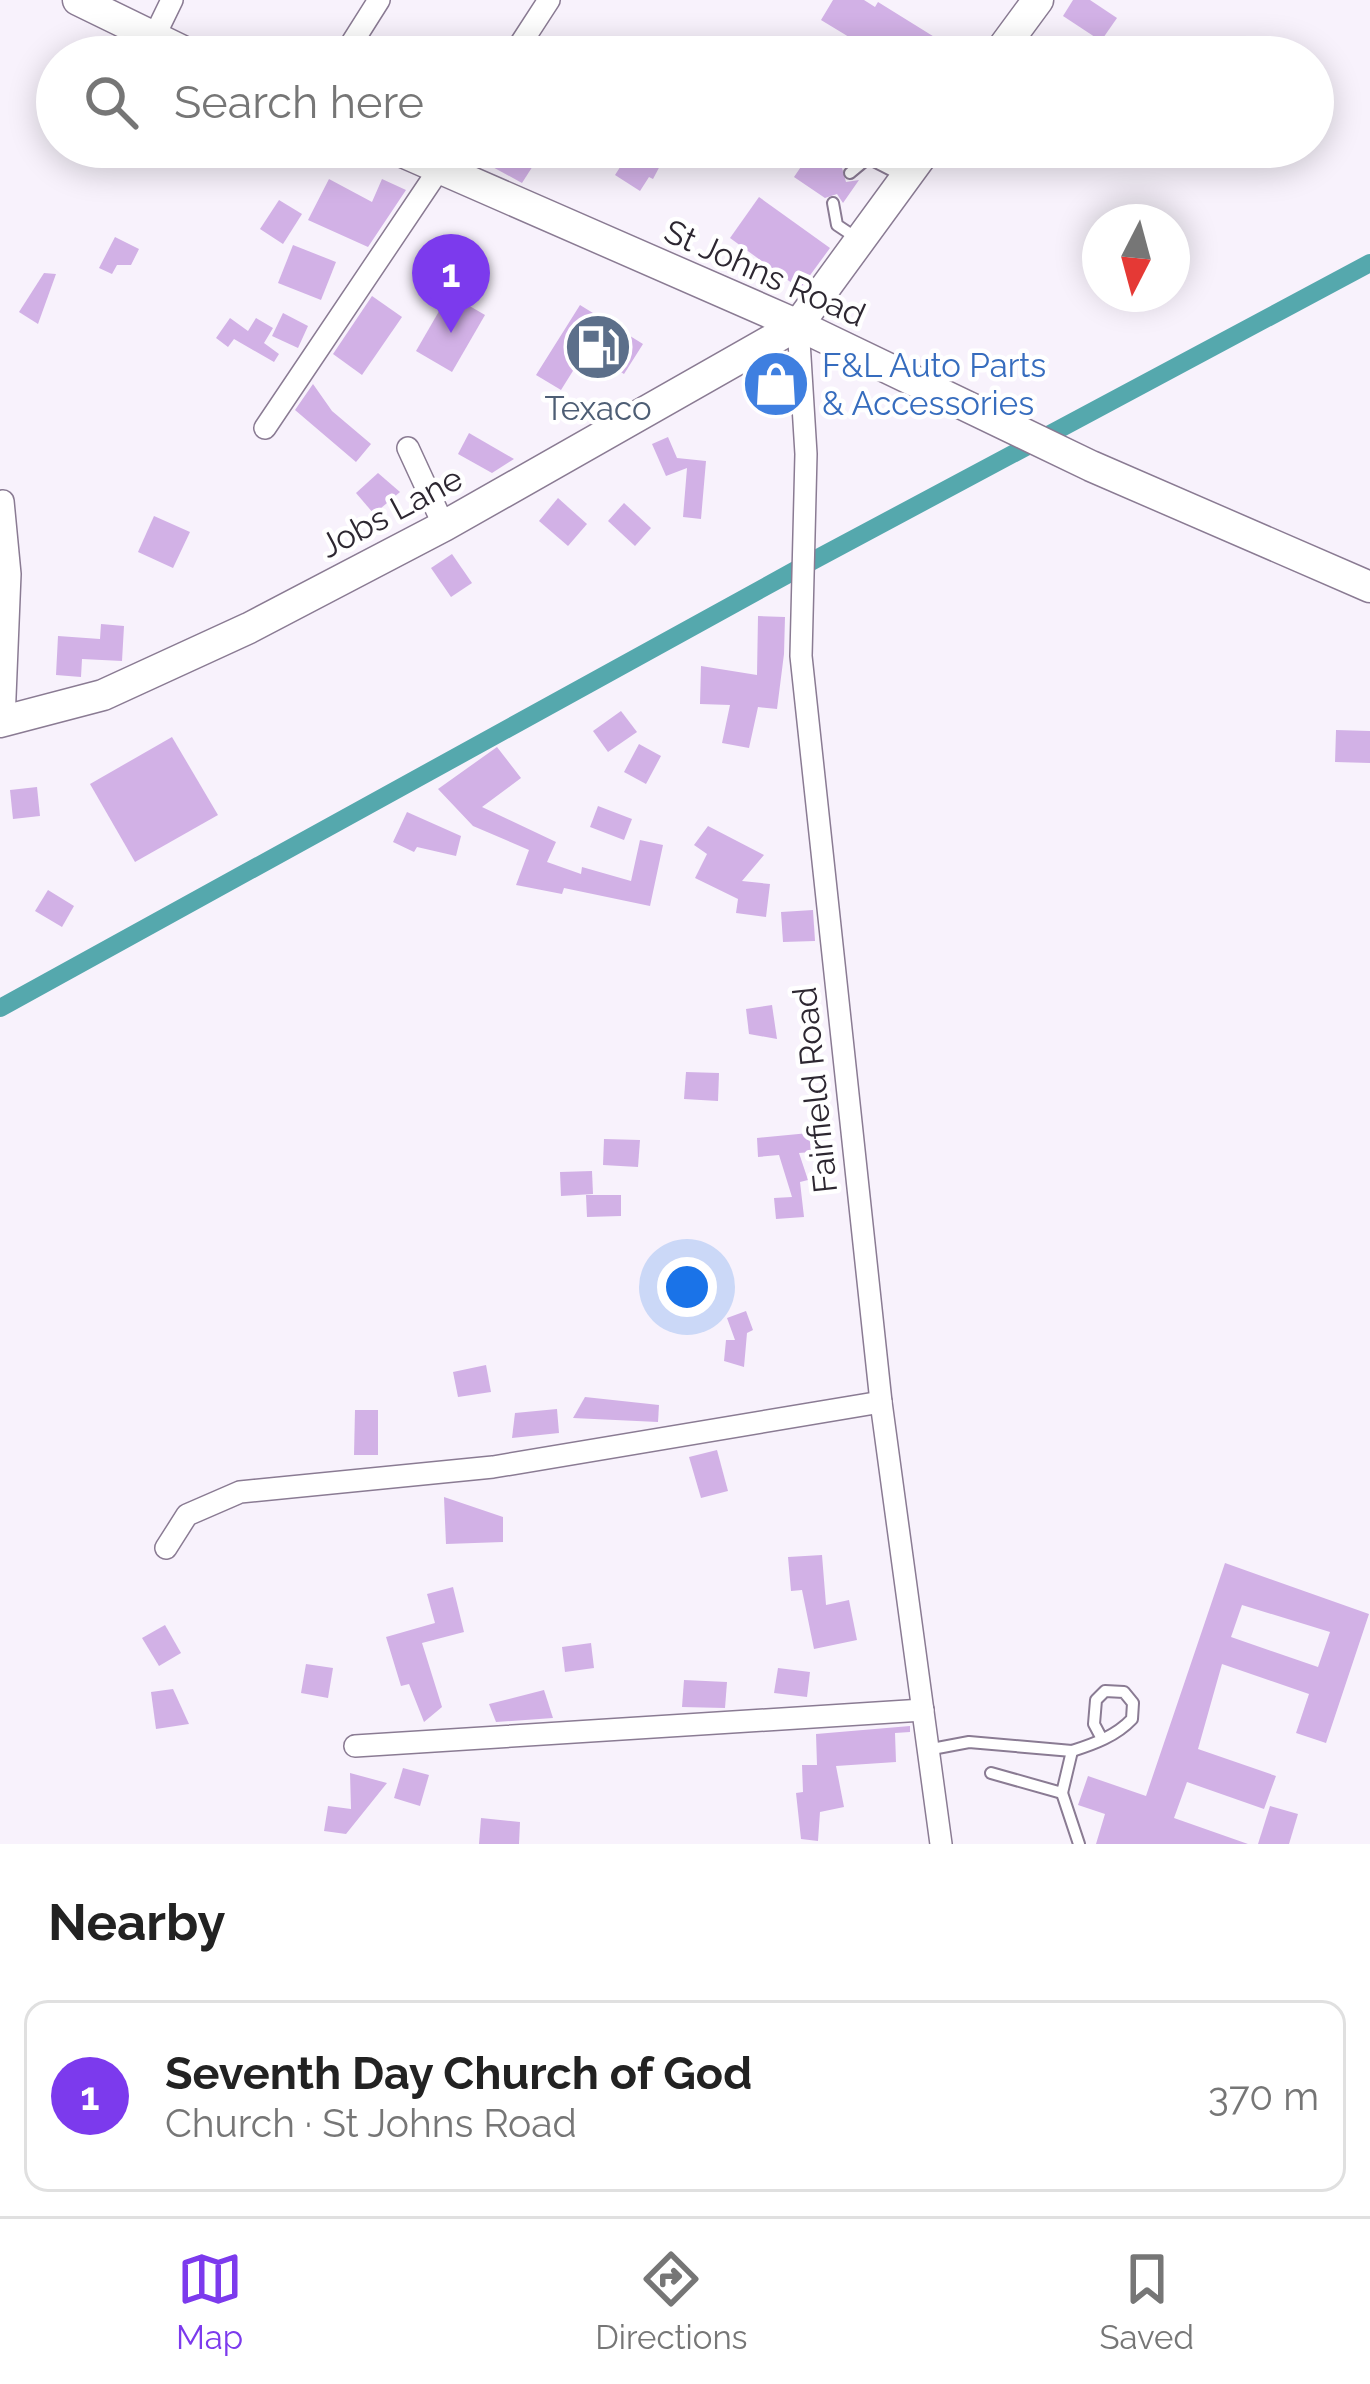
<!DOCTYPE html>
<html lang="en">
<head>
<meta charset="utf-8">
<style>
	:root { --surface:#fff; --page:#f6f6f6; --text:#222; --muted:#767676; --line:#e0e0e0; --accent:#7c3aed }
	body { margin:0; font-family:Raleway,sans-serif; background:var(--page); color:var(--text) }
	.compass { position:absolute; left:1082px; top:204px; width:108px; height:108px; border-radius:50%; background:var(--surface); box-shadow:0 6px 30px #0003; rotate:186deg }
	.you { position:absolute; left:687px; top:1287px; width:42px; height:42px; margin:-30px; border:9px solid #fff; border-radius:50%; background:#1a73e8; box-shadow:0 0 0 18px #1a73e833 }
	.badge { display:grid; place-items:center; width:78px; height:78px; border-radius:50%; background:var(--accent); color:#fff; font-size:39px; font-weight:700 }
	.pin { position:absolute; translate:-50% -99px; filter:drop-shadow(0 3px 6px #0008) }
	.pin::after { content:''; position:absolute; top:63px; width:42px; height:36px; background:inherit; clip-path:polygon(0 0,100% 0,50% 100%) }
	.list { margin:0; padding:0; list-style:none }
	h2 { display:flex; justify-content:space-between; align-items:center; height:156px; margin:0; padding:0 48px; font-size:51px }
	h2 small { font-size:39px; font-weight:400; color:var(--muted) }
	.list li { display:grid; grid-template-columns:78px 1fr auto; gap:36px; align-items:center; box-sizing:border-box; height:192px; margin:0 24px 24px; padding:0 24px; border:3px solid var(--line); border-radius:24px }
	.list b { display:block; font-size:45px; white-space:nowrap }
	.list p { margin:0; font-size:39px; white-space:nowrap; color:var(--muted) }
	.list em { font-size:39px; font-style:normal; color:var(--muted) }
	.icon { flex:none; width:66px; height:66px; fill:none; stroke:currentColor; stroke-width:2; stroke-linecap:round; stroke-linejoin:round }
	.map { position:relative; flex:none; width:1370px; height:1844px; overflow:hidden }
	.search { position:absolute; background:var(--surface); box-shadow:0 6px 30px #0003; left:36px; right:36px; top:36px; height:132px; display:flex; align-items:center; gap:30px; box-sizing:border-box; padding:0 42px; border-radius:66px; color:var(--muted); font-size:45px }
	.sheet { height:372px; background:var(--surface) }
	nav { display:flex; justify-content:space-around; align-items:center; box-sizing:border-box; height:168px; border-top:3px solid var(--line); background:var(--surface); font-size:33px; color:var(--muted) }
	nav a { display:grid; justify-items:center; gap:6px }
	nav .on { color:var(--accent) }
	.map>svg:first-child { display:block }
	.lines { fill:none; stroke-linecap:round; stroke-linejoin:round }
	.canal { stroke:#55a8ad; stroke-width:18 }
	.building { fill:#d2b1e6; fill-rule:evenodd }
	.lane-casing { stroke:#8a7b93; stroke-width:14 }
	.street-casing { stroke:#8a7b93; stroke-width:24 }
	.secondary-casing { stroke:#8a7b93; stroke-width:33 }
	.lane { stroke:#fff; stroke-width:10 }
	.street { stroke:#fff; stroke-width:21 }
	.secondary { stroke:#fff; stroke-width:30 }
	.labels { text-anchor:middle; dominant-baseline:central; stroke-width:9; stroke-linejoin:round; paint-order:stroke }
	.street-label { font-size:33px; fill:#2d2731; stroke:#fff }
	.shop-label { font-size:33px; fill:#366cbe; stroke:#fff; text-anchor:start }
	.service-label { font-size:33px; fill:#4e5e75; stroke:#fff }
</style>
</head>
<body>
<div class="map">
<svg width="1370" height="1844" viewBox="0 0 1370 1844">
	<rect width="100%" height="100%" fill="#f8f2fc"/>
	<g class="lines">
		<path class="canal" d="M0,1008L803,566L1370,263"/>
	</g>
	<g class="building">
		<path d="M833,0H864L875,7L878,2L936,38L924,57H882L821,20Z"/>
		<path d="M1073,0H1090L1117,18L1101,41L1063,16Z"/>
		<path d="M469,147H545L522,183L467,153Z"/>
		<path d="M633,147H670L653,179L649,177L640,191L615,175Z"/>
		<path d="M813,149L842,168L846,182L859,180L843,203L837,194L825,198L794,177Z"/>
		<path d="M329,179L372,202L382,179L406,190L368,247L308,220Z"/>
		<path d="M759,197L830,248L800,289L730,238Z"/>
		<path d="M279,200L302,214L283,244L260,229Z"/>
		<path d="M115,237L139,249L131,265H117L112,274L99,268Z"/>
		<path d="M293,245L336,262L321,300L278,283Z"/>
		<path d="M44,273L56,274L38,324L19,312Z"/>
		<path d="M449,294L485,315L452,372L416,351Z"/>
		<path d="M372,296L402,317L362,375L333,354Z"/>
		<path d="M580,305L643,344L624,374L586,350L561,390L536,375Z"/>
		<path d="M283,313L308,326L298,348L272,336Z"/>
		<path d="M230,318L248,331L256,318L273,328L264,343L279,354L274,362L234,339L228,347L216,338Z"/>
		<path d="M777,363L788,399L775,406L758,373Z"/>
		<path d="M313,384L332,411L371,444L356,462L295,410Z"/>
		<path d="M469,433L514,459L492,473L458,454Z"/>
		<path d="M668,437L677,458L706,461L701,519L683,517L687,468L666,476L652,444Z"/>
		<path d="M378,473L400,492L374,514L356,493Z"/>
		<path d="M558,498L587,524L568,546L539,521Z"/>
		<path d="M624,503L651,528L635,546L608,521Z"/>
		<path d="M154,516L190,532L173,568L138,552Z"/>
		<path d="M452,554L472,583L451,597L431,568Z"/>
		<path d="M758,616L785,617L784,654L777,709L758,707L749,748L722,743L730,705L700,704L701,666L757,675Z"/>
		<path d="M101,624L124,626L122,661L82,659L81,677L56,675L58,636L100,639Z"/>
		<path d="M621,711L637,732L608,752L593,731Z"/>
		<path d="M1336,730L1370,731V763L1335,762Z"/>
		<path d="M172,737L218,815L135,862L90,784Z"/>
		<path d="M639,744L661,756L646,784L624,772Z"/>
		<path d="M497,747L521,778L482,807L556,842L547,862L581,874L582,867L631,881L640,840L663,845L650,906L564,888L562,894L516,885L529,850L473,826L438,789Z"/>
		<path d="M37,787L40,816L13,819L10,790Z"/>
		<path d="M598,806L632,819L624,840L590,827Z"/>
		<path d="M407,812L461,836L456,856L417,847L414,852L393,842Z"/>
		<path d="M708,826L764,855L742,881L770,884L766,917L736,913L738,899L695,878L707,854L694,845Z"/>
		<path d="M48,890L74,906L62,927L35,911Z"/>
		<path d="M813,910L815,941L783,942L781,912Z"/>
		<path d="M772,1005L777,1039L749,1034L746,1009Z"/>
		<path d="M686,1072L719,1073L718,1101L684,1099Z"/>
		<path d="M809,1133L811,1152L799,1153L808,1180L800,1182L804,1217L776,1219L774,1198L792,1197L779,1155L758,1157L757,1138Z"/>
		<path d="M604,1139L640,1140L638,1167L603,1165Z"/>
		<path d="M592,1171L593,1194L561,1196L560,1172Z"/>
		<path d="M586,1195H621V1216L587,1217Z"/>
		<path d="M746,1311L753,1330L747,1333L744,1367L724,1361L726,1340H735L727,1318Z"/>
		<path d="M486,1365L491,1392L458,1397L453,1372Z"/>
		<path d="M585,1397L659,1405L658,1422L573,1418Z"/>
		<path d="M557,1409L559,1433L512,1438L515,1413Z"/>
		<path d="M355,1410H378V1455H354Z"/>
		<path d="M717,1450L728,1491L701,1498L689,1457Z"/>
		<path d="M444,1497L503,1517V1542L446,1544Z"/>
		<path d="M822,1555L826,1605L849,1600L857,1640L814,1649L802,1590L791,1591L788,1557Z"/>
		<path d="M1225,1563L1369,1614L1326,1743L1296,1733L1309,1694L1222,1664L1198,1749L1276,1776L1264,1809L1187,1782L1174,1818L1248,1844H1096L1105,1814L1078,1805L1088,1776L1146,1796ZM1242,1605L1330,1632L1318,1667L1231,1637Z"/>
		<path d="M453,1587L464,1632L422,1643L442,1707L424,1722L409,1684L401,1686L386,1637L435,1623L427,1594Z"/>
		<path d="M165,1625L181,1653L159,1666L142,1638Z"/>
		<path d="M591,1643L594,1668L565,1672L562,1647Z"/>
		<path d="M306,1664L333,1668L328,1698L301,1693Z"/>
		<path d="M778,1668L810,1672L807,1697L774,1693Z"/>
		<path d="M684,1680L727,1682L725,1708L682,1707Z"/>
		<path d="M173,1689L189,1724L156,1729L151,1692Z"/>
		<path d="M544,1690L553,1718L496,1722L489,1704Z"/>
		<path d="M910,1726V1732L895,1733L896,1762L836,1766L844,1807L820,1812L818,1841L801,1839L796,1793L803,1792L802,1765H817L816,1734Z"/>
		<path d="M403,1768L429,1775L420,1806L394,1798Z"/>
		<path d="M350,1773L387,1783L346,1834L324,1831L328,1806L351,1809Z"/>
		<path d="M1270,1806L1298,1814L1289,1844H1258Z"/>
		<path d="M481,1818L520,1822L519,1844H479Z"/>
	</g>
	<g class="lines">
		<defs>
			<g id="lane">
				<path d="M850,173L868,158L901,175"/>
				<path d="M833,203L837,225L855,237"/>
				<path d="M932,1749L969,1742L1072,1751C1094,1744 1116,1736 1132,1719L1133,1703L1124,1692L1105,1691L1096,1700L1094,1724L1102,1739"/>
				<path d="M991,1773L1062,1793L1072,1751"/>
				<path d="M1062,1793L1079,1844"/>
			</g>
			<g id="street">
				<path d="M154,37L172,0"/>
				<path d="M343,57L379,0"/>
				<path d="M512,57L549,0"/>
				<path d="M798,325L806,454L801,656L881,1402L941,1844"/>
				<path d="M265,428L454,147"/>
				<path d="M408,448L444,526"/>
				<path d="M3,501L10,574L4,721"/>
				<path d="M166,1548L187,1515L240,1492L493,1467L881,1402"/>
				<path d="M355,1746L923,1710"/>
			</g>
			<g id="secondary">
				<path d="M78,0L195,57"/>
				<path d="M996,57L1038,0"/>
				<path d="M391,147L798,325L1091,466L1370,587"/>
				<path d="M0,722L103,695L249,628L444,526L798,325L928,147"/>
			</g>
		</defs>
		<use href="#lane" class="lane-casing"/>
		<use href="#street" class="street-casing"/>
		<use href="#secondary" class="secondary-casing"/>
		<use href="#lane" class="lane"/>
		<use href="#street" class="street"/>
		<use href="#secondary" class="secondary"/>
	</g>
	<defs>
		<symbol id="fuel-disc" viewBox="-11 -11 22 22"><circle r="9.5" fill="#5c6f8a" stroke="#fff"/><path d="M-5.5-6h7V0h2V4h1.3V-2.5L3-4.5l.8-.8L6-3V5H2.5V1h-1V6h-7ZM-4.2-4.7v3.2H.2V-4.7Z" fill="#fff"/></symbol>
		<symbol id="shop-disc" viewBox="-11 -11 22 22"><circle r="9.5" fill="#3f7fe0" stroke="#fff"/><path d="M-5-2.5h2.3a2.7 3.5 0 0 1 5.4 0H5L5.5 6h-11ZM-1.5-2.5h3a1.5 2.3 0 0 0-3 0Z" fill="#fff"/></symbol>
	</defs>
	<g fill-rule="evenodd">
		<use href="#fuel-disc" x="560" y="309" width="76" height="76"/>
		<use href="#shop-disc" x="738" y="346" width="76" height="76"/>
	</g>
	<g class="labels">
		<g class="street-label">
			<text transform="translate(765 273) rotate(24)">St Johns Road</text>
			<text transform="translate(391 512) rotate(-28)">Jobs Lane</text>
			<text transform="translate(815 1090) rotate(-96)">Fairfield Road</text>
		</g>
		<g class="shop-label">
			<text x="822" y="365">F&amp;L Auto Parts<tspan x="822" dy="38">&amp; Accessories</tspan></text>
		</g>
		<g class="service-label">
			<text x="598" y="408">Texaco</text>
		</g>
	</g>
</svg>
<svg class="compass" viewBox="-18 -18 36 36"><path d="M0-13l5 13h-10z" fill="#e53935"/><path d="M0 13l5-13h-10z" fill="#767676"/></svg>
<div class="you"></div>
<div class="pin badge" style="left:451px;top:333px">1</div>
<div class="search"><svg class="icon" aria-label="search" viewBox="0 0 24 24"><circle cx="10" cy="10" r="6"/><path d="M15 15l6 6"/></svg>Search here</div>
</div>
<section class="sheet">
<h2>Nearby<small></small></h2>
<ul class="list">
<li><span class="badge">1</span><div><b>Seventh Day Church of God</b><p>Church · St Johns Road</p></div><em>370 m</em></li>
</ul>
</section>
<nav>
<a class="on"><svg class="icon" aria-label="map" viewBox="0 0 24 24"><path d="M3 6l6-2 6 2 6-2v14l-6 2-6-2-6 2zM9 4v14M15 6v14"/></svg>Map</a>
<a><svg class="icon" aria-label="directions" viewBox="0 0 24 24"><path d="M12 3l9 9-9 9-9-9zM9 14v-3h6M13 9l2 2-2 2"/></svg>Directions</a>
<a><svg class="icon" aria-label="saved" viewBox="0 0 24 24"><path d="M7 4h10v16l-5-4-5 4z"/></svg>Saved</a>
</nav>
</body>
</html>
